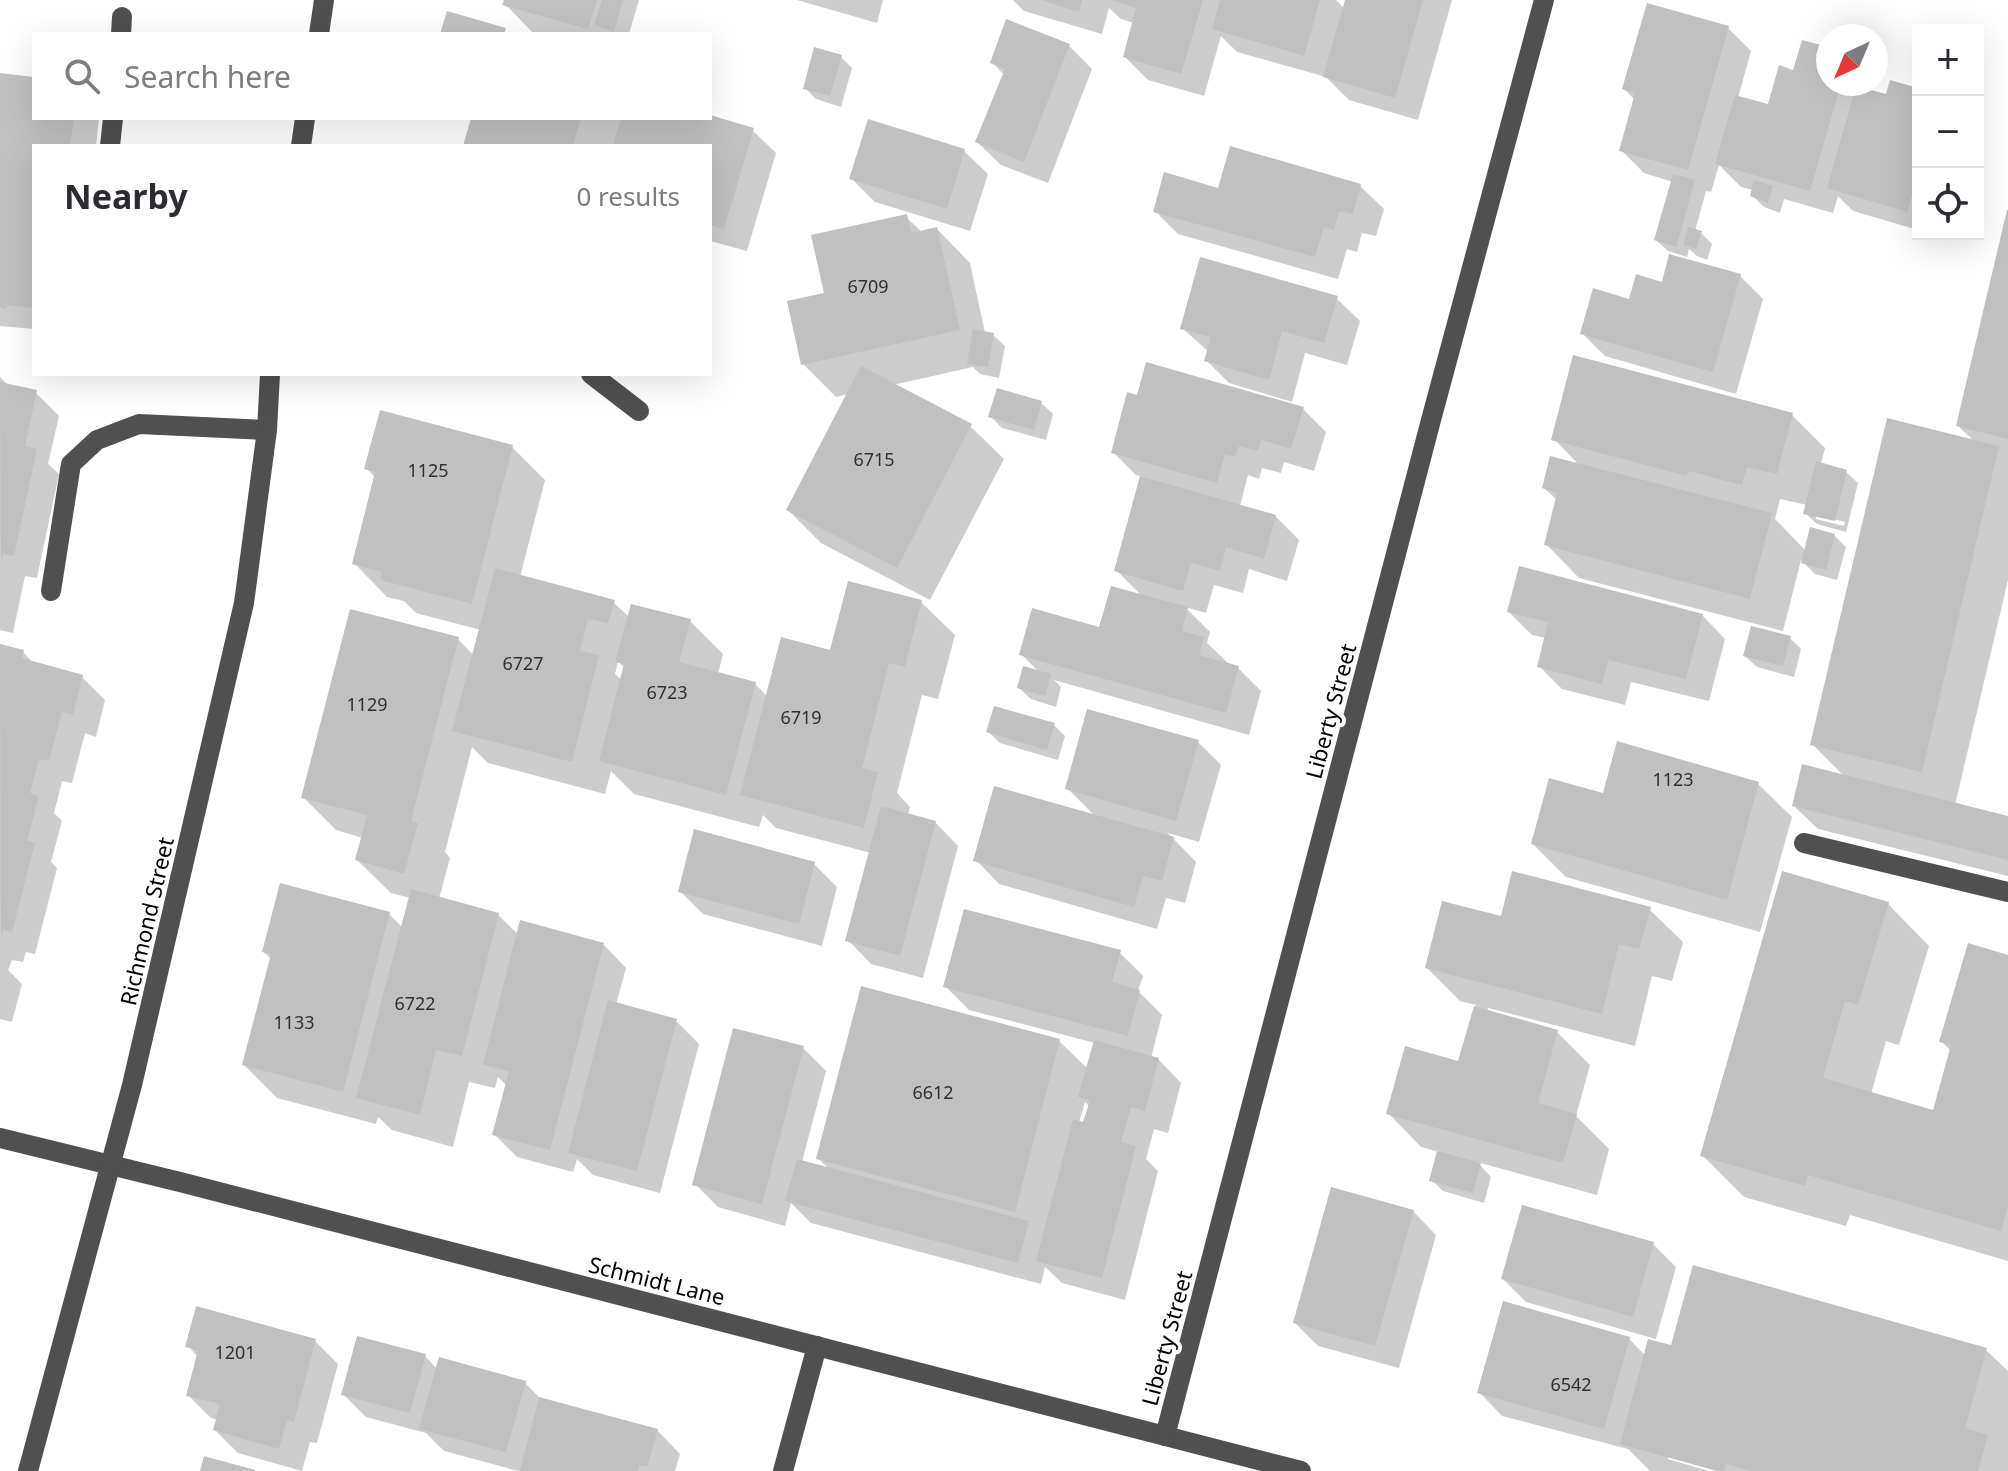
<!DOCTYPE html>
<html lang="en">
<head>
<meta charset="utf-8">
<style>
	:root { --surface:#fff; --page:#f2f2f3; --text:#2b2b33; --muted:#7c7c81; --line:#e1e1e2 }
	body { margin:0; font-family:"Noto Sans",sans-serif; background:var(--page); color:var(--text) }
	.controls { position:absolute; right:24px; top:24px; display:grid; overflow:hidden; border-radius:0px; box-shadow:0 8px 32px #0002 }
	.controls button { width:72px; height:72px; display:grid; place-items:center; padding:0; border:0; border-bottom:2px solid var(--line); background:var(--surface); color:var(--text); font:40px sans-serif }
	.compass { position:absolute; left:1816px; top:24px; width:72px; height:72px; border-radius:50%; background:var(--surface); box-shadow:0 8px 32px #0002; rotate:224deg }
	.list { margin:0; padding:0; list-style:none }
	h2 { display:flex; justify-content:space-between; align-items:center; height:104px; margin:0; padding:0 32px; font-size:34px }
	h2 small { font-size:26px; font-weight:400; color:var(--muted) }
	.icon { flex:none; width:44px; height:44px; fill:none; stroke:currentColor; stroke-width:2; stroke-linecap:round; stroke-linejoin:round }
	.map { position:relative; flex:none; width:2008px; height:1471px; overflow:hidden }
	.search { position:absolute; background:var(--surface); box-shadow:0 8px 32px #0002; left:32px; top:32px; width:680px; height:88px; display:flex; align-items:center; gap:20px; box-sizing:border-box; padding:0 28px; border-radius:0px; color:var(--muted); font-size:30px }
	.panel { position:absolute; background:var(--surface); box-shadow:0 8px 32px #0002; left:32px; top:144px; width:680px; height:232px; border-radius:0px }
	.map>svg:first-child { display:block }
	.shadow { fill:#0003; fill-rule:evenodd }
	.building { fill:#c0c0c0 }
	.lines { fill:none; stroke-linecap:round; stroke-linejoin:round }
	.minor { stroke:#505050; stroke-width:20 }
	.labels { text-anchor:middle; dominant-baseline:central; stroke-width:8; stroke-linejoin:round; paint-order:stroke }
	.number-label { font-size:18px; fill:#303030 }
	.street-label { font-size:22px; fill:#000; stroke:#fff }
</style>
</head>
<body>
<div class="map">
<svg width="2008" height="1471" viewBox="0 0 2008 1471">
	<rect width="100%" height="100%" fill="#fff"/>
	<g class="shadow">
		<path d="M506,0H639L629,34H534L505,4Z"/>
		<path d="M797,0H883L877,23Z"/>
		<path d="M1013,0H1336L1345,9L1347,0H1452L1418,120L1349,100L1326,77L1237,52L1221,36L1204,96L1148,80L1125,57L1134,23L1121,19L1109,8L1102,34L1024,11Z"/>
		<path d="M1728,28L1751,51L1738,98L1769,106L1794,72L1828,49V84H1870L1868,91L1888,97L1918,90V230L1853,211L1838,196L1833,213L1784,199L1780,213L1764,207L1752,195L1753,190L1741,187L1719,165L1711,192L1706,191L1695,231L1701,233L1712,244L1707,260L1697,256L1689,249L1687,257L1668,251L1656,240L1673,182L1644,173L1621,150L1635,100L1624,89Z"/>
		<path d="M1069,46L1092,69L1048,183L1001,165L977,142L1004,75L992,62Z"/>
		<path d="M841,57L852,68L841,107L816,99L805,88Z"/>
		<path d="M0,75L34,79V118H99L96,146H34V329L0,326Z"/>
		<path d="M710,117L752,130L776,153L747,251L710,241V146H465L472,118Z"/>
		<path d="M964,151L988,174L970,231L875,202L852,179Z"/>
		<path d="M1360,186L1384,209L1376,236L1362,233L1357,252L1347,249L1338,279L1178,234L1155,211L1219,190Z"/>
		<path d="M2008,214V580L1955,805L2008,818V876L1818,829L1794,806L1845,777L1812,744L1974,441L1958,426Z"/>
		<path d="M906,217L922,232L937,229L970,263L985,333L993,335L1005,346L999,378L980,374L973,367L893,385L970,426L1004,459L930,600L821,543L788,510L848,394L836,397L803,364L827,294Z"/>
		<path d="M1740,276L1763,299L1736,394L1605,356L1582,333L1631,301L1663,284Z"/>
		<path d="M1336,298L1360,321L1347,365L1305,353L1292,402L1229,383L1206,360L1209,352L1182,328Z"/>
		<path d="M0,377L9,386L35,392L59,416L48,464L59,474L37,578L25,576L13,633L0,630Z"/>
		<path d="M1041,403L1053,414L1046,440L1002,428L991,417Z"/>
		<path d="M1303,409L1326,432L1314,471L1284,462L1281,473L1262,468L1259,479L1248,475L1240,506L1275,516L1299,540L1287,581L1249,569L1243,593L1214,585L1206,613L1185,607L1210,632L1207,643L1227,662L1226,665L1238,668L1261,691L1249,735L1054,680L1061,687L1056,707L1031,699L1019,688L1040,673L1021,654L1101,629L1142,596L1116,570L1142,477L1136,475L1113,452Z"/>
		<path d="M1792,415L1825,448L1821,464L1846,472L1858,483L1846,532L1817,524L1805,513L1807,505L1780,499L1775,519L1806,551L1834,535L1846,547L1837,580L1815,574L1801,560L1783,631L1579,578L1546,544L1557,500L1544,488L1580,466L1554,439ZM1816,515L1845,522L1844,526L1816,519Z"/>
		<path d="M512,447L545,480L520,577L613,602L629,617L690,621L723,654L718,674L755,684L768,697L831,652L921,602L955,635L938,699L922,695L897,793L910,807L908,815L935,822L958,846L923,978L871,964L848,940L871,853L776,828L763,815L759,827L634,794L611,771L605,794L488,763L472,747L445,852L450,858L439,899L498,915L519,935L603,944L626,968L616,1005L676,1021L699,1044L660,1193L593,1175L577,1159L573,1172L517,1157L494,1134L507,1086L498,1077L495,1088L469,1082L453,1147L392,1130L378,1117L376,1124L277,1098L244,1065L271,959L264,952L389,914L403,928L411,898L391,893L357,860L363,838L336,830L303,797L458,639L474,656L481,630L416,613L404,601L387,597L354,563L376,478L366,468ZM618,662L625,668L622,680L615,674Z"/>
		<path d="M1509,612L1702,615L1725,639L1709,701L1631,682L1625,705L1562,689L1539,666L1546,638L1532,635Z"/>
		<path d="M1790,638L1801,649L1794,677L1757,667L1745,656Z"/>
		<path d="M0,646L23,652L34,664L82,677L105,700L96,737L85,733L72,783L62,781L54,813L62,821L51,862L57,868L35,954L26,952L23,962L12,960L8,970L22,984L12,1022L0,1019Z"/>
		<path d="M1054,725L1065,736L1058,760L1000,743L988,732Z"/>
		<path d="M1198,742L1221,765L1199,842L1168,833L1196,862L1185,903L1166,898L1157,929L999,884L976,860L1096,817L1067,788Z"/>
		<path d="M1758,784L1792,817L1760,932L1566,877L1533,844L1604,795Z"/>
		<path d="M814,864L837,887L822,946L703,914L680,891Z"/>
		<path d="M1888,904L1929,946L1899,1045L1886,1041L1871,1094L1934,1113L1952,1052L1942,1042L2008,957V1261L1850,1215L1846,1226L1744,1197L1702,1155Z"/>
		<path d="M1649,909L1683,942L1672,981L1652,976L1635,1046L1488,1008L1487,1012L1557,1032L1590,1065L1576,1116L1609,1149L1597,1195L1477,1162L1491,1177L1484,1203L1443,1191L1432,1180L1439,1152L1421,1147L1388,1113L1459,1064L1476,1005L1460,1001L1427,968L1502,919Z"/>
		<path d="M1119,952L1143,976L1138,991L1162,1015L1151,1058L1158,1059L1181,1083L1168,1133L1154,1129L1146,1159L1158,1171L1125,1300L1062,1283L1045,1267L1041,1284L811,1223L791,1203L785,1226L718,1207L695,1184L803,1048L826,1071L802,1162L829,1169L818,1158L1059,1041L1088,1069L1095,1043L969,1010L945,986ZM1085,1102L1090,1107L1085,1125L1079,1123Z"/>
		<path d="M1413,1211L1436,1235L1399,1368L1318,1346L1295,1323Z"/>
		<path d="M1653,1244L1676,1267L1656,1339L1526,1302L1503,1279Z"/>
		<path d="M1629,1339L1646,1356L1986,1350L2008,1371V1471H1724L1668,1455V1459L1709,1471H1650L1628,1449L1502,1416L1479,1392Z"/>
		<path d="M315,1341L338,1364L317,1443L310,1442L302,1471L238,1453L215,1430L218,1420L211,1418L188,1395L198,1357L188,1346Z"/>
		<path d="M425,1356L437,1369L525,1383L542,1400L657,1430L680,1454L675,1471H518L444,1451L426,1433L366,1417L343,1394Z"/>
	</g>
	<g class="building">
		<path d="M504,0H597L588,29L502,5Z"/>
		<path d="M602,0H623L614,32L594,25Z"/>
		<path d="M1041,0H1082L1079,12Z"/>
		<path d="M1203,0L1181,74L1123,57L1136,8L1111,0Z"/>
		<path d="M1220,0H1320L1304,56L1212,29Z"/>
		<path d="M1345,0H1423L1395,98L1323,77Z"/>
		<path d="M1647,3L1729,26L1688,170L1619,151L1635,93L1622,89Z"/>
		<path d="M447,11L506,28L504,34H440Z"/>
		<path d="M1006,19L1070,44L1024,162L975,142L1005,69L990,63Z"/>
		<path d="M1802,40L1828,47V84H1841L1810,191L1715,164L1735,95L1768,104L1779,65L1793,70Z"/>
		<path d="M814,47L842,55L830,96L803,89Z"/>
		<path d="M0,73L34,77V118H74L70,146H34V308L7,305L6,309L0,308Z"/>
		<path d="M1890,80L1918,88V174L1907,212L1827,188L1856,86L1886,94Z"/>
		<path d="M710,115L754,128L724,229L710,225V146H613L621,118H710Z"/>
		<path d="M471,118H581L573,146H463Z"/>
		<path d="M868,119L965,149L947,209L849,179Z"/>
		<path d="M1230,146L1361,184L1353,214L1339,211L1334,230L1324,227L1315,257L1153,212L1164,172L1218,188Z"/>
		<path d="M1673,174L1695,180L1676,247L1654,240Z"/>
		<path d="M1754,180L1773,186L1768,203L1750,196Z"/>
		<path d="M2007,210H2008V439L1956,426Z"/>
		<path d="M907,214L911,233L937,227L960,330L801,365L787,301L824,293L811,235Z"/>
		<path d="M1688,227L1702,231L1696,249L1683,245Z"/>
		<path d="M1669,254L1741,274L1713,372L1580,334L1593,288L1629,299L1636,274L1662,282Z"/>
		<path d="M1200,257L1338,296L1324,343L1282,331L1269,380L1204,361L1211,337L1180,329Z"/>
		<path d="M973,329L994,333L988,367L967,364Z"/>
		<path d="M1573,355L1793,413L1777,474L1747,467L1742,485L1688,471L1687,476L1551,440Z"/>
		<path d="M1146,362L1304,407L1291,449L1261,440L1258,451L1239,446L1235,457L1225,454L1217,483L1111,453L1127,392L1137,395Z"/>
		<path d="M861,366L972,424L897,568L786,510Z"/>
		<path d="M0,382L37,390L25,446L37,449L14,556L3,554L1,560Z"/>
		<path d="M997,388L1042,401L1034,430L988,417Z"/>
		<path d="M380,410L513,445L472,604L380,580L382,572L352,564L375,472L364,469Z"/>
		<path d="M1887,418L1999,446L1922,772L1810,745Z"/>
		<path d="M1550,456L1772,513L1750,599L1544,545L1557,493L1542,488Z"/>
		<path d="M1816,461L1847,470L1835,521L1803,514Z"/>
		<path d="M1140,476L1276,515L1264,559L1226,547L1220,571L1191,563L1183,591L1114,571Z"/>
		<path d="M1810,527L1835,534L1826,570L1801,563Z"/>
		<path d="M1519,566L1703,614L1686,679L1608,660L1602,684L1537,667L1548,622L1507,612Z"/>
		<path d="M495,568L615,600L608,623L588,619L580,651L599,655L572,762L452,731Z"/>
		<path d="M848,581L922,600L905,667L889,663L862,768L878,772L864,828L740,795L781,637L830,650Z"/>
		<path d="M1111,586L1188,607L1182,631L1204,637L1199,655L1239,666L1226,713L1019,655L1032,608L1099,627Z"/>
		<path d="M631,604L691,619L679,662L756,682L726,795L599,761L624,664L615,662Z"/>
		<path d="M350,609L459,637L411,821L418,823L404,874L355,860L367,815L301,798Z"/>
		<path d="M1751,626L1791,636L1783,666L1743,656Z"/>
		<path d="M0,644L24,650L22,658L83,675L73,715L62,712L49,761L39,759L30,793L39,796L27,841L35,843L12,932L3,930L1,936Z"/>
		<path d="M1023,666L1051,674L1045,696L1017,688Z"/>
		<path d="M994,706L1055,723L1047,750L986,732Z"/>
		<path d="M1087,709L1199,740L1176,821L1065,789Z"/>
		<path d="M1617,741L1759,782L1727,900L1531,844L1549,778L1603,793Z"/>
		<path d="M1802,764L2008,816V860L1792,806Z"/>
		<path d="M994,786L1174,837L1162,881L1143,876L1134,907L973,861Z"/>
		<path d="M881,806L936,821L900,956L845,941Z"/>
		<path d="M694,829L815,862L799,924L678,892Z"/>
		<path d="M1512,871L1651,907L1639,949L1619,944L1602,1014L1425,968L1442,901L1501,916Z"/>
		<path d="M1782,871L1889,902L1858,1005L1845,1001L1823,1078L1933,1110L1951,1045L1939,1042L1968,943L2008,955V1206L2001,1231L1808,1175L1805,1186L1700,1156Z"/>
		<path d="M280,883L390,912L343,1092L242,1065L271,954L262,952Z"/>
		<path d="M411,889L499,913L462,1056L436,1050L420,1115L356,1098Z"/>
		<path d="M964,909L1121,950L1112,982L1140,990L1128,1036L943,987Z"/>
		<path d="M520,920L604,943L550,1150L492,1135L509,1071L483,1065Z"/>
		<path d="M861,986L1060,1039L1015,1212L816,1159Z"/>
		<path d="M608,1000L677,1019L637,1171L568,1153Z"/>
		<path d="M1474,1006L1558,1030L1538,1103L1577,1114L1563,1163L1386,1114L1405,1046L1458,1061Z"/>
		<path d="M733,1028L804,1046L762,1204L692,1185Z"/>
		<path d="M1094,1040L1159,1058L1145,1111L1131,1107L1121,1142L1136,1146L1102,1278L1036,1261L1073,1119L1083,1122L1090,1100L1078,1097Z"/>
		<path d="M1437,1151L1481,1163L1473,1193L1429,1181Z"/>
		<path d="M797,1159L1029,1221L1018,1263L785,1201Z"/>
		<path d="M1331,1187L1414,1210L1375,1346L1293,1323Z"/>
		<path d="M1522,1205L1654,1242L1633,1317L1501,1279Z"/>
		<path d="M1693,1265L1987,1348L1965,1428L1988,1435L1978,1471H1750L1726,1464L1724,1471H1717L1620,1444L1648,1339L1671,1345Z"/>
		<path d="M1503,1301L1630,1337L1604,1429L1477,1393Z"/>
		<path d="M196,1306L316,1339L294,1422L287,1420L279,1449L213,1430L220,1404L186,1396L198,1350L185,1347Z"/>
		<path d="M357,1336L426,1354L410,1413L341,1395Z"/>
		<path d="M439,1357L526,1381L506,1452L419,1429Z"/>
		<path d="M539,1397L658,1429L647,1467L639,1465L638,1471H520Z"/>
		<path d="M204,1456L255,1470V1471H200Z"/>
	</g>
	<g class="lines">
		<g class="minor">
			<path d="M121,34L122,17"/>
			<path d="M319,34L324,0"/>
			<path d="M110,146L113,118"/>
			<path d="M301,146L305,118"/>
			<path d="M591,374L639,411"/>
			<path d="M51,591L71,464L97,440L139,424L267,430"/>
			<path d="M1804,843L2008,892"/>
			<path d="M0,1138L184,1183L1301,1471"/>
			<path d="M1165,1436L1431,420L1544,0"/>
			<path d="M28,1471L132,1085L244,603L267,430L270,374"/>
			<path d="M783,1471L817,1346"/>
		</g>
	</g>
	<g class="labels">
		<g class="number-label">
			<text x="868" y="286">6709</text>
			<text x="874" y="459">6715</text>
			<text x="428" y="470">1125</text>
			<text x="523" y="663">6727</text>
			<text x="667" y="692">6723</text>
			<text x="367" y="704">1129</text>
			<text x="801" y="717">6719</text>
			<text x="1673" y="779">1123</text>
			<text x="415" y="1003">6722</text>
			<text x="294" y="1022">1133</text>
			<text x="933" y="1092">6612</text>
			<text x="235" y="1352">1201</text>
			<text x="1571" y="1384">6542</text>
		</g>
		<g class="street-label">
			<text transform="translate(1330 711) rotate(-75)">Liberty Street</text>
			<text transform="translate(146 921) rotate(-77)">Richmond Street</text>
			<text transform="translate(657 1280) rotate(14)">Schmidt Lane</text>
			<text transform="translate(1166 1338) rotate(-75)">Liberty Street</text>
		</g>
	</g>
</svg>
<div class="controls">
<button>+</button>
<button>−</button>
<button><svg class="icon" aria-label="locate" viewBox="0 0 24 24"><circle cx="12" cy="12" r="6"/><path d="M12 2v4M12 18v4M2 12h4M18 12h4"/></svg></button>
</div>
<svg class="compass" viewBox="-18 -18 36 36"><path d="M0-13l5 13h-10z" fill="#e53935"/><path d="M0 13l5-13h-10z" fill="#7c7c81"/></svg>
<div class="search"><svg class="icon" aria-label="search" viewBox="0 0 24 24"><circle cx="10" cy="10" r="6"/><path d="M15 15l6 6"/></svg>Search here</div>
<section class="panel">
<h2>Nearby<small>0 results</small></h2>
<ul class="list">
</ul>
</section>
</div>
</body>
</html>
